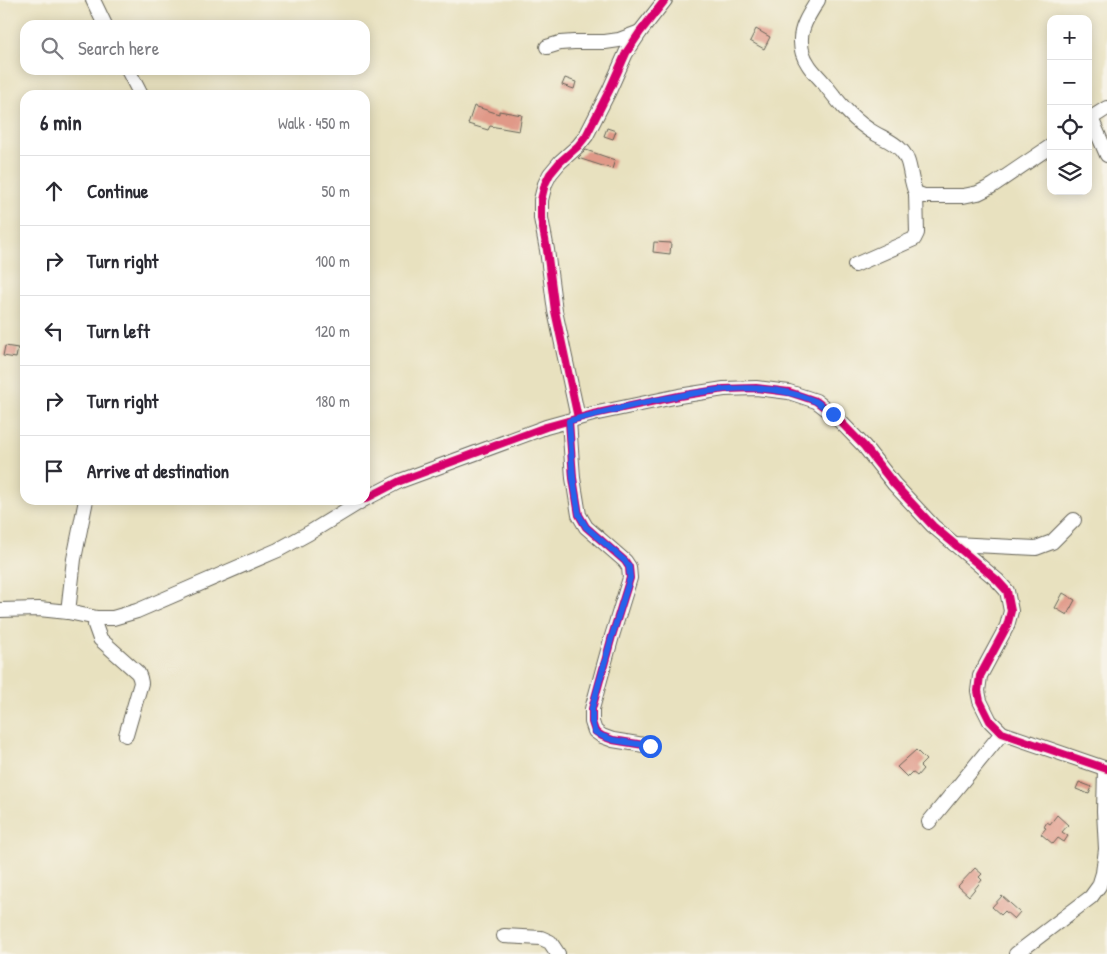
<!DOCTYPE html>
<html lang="en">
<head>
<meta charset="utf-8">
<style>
	:root { --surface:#fff; --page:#f2f2f3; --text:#2b2b33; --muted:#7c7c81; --line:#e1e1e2 }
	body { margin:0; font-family:"Patrick Hand",sans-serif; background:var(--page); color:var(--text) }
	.controls { position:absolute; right:15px; top:15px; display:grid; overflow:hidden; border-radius:10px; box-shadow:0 2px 12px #0003 }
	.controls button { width:45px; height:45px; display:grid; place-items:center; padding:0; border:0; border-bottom:1px solid var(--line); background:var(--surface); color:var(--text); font:25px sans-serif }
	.stop { position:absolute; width:15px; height:15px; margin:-11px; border:4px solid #2563eb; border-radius:50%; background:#fff }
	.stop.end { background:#2563eb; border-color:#fff; box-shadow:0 1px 5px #0008 }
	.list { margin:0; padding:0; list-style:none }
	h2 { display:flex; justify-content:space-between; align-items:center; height:65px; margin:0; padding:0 20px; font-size:21px }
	h2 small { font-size:16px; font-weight:400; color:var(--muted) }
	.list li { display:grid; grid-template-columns:32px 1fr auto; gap:15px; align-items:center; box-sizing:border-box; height:70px; padding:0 20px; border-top:1px solid var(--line) }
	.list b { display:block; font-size:19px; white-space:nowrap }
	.list em { font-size:16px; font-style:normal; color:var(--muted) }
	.icon { flex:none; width:28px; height:28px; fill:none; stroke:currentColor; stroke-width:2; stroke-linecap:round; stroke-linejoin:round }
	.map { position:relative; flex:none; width:1107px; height:954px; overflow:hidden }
	.search { position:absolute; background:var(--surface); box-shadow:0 2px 12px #0003; left:20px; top:20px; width:350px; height:55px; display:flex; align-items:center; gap:12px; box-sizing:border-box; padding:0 18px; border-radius:15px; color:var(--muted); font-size:19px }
	.panel { position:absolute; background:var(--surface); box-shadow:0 2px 12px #0003; left:20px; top:90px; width:350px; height:415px; border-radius:15px }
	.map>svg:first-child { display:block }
	.building { fill:#e09988 }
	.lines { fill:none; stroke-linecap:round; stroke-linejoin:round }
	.minor-casing { stroke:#636155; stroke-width:16 }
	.minor { stroke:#fff; stroke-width:14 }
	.cycleway-casing { stroke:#f7f3e8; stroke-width:11 }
	.cycleway { stroke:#d6006c; stroke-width:8 }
	.route { stroke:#2563eb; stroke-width:6 }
</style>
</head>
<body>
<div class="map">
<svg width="1107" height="954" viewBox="0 0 1107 954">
	<rect width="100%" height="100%" fill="#f7f3e8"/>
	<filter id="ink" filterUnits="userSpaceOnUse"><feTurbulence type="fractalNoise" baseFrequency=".02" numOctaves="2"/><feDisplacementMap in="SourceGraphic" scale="10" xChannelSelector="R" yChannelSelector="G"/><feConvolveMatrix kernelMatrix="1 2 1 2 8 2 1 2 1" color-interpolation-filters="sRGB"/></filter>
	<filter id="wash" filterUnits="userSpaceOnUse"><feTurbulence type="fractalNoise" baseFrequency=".0096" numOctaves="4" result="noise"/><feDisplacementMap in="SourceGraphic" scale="20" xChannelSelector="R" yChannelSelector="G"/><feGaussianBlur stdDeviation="1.12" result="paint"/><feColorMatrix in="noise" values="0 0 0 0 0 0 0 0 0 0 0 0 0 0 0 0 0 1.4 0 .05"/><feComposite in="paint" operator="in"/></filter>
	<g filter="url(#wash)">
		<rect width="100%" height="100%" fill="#e8e1bf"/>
		<g id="blocks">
			<g class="building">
				<path d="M756,29L770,37L764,49L750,41Z"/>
				<path d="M565,78L576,82L574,89L562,85Z"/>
				<path d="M474,106L499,114V111L522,115L519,131L490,126L488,130L468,124Z"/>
				<path d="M607,128L616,131L613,139L604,136Z"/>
				<path d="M586,150L615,160L612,169L578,158Z"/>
				<path d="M654,242L671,243L670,254L653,252Z"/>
				<path d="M5,346L18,348L16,358L3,356Z"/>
				<path d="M1063,593L1075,600L1067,615L1055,608Z"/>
				<path d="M916,750L926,760L920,766L923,769L917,776L912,772L907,777L897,767Z"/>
				<path d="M1079,782L1092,787L1089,794L1076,789Z"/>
				<path d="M1057,815L1068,825L1062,832L1068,836L1064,842L1058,838L1053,844L1041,834L1046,828L1044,827L1047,822L1050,824Z"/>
				<path d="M975,868L982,874L979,877L982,880L969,896L958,886Z"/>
				<path d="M1002,896L1020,912L1014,919L1005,911L1001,915L992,907Z"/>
			</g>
		</g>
	</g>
	<g filter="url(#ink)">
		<use href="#blocks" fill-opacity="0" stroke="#636155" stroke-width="1"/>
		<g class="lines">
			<defs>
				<g id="minor">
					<path d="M93,0L105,25"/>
					<path d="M818,0C810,13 800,27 801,42C801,50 804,58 808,64C812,71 818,76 823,82C836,99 850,117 868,129C879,137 892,140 901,150C912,161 909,179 916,193L924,196H963L978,193L992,186L1051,146"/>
					<path d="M547,47L560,43L574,42H605L619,40L640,32"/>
					<path d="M128,70L141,95"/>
					<path d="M1091,118L1107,155"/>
					<path d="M1088,120L1107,108"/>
					<path d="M855,265L914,239L917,233L916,193"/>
					<path d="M578,418L555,311L547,250L541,218V200L545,184L550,174L560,162L578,146L586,136L609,91L626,53L640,32L665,0"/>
					<path d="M569,421L573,478L579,515L586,527L625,561L629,567L630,578L612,636L592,709V722L595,731L602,736L613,740L650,746"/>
					<path d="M365,499L400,481L546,427L593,414L679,396L724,389L756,388L789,392L816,401L833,414L864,446L894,484L933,526L997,580L1007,591L1011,611L1007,626L980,676L978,691L980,701L990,721L1002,733L1107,769"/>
					<path d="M954,544L1036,548L1052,542L1074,520"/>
					<path d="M0,610L39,609L68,612L97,618H113L137,611L278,550L309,533L363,500"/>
					<path d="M68,612L74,559L86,500"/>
					<path d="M97,618L95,625L100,639L138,673L140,678L141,683L126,735"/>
					<path d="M929,822L1002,733"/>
					<path d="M504,936L541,938L550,942L558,954"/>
					<path d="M1016,954L1091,897L1099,886L1103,873L1106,849L1104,811L1105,769"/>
				</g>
			</defs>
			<use href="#minor" class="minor-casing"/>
			<use href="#minor" class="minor"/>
			<defs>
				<g id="cycleway">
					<path d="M578,418L555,311L547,250L541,218V200L545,184L550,174L560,162L578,146L586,136L609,91L626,53L640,32L665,0"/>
					<path d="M569,421L573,478L579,515L586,527L625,561L629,567L630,578L612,636L592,709V722L595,731L602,736L613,740L650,746"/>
					<path d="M365,499L400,481L546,427L593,414L679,396L724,389L756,388L789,392L816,401L833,414L864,446L894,484L933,526L997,580L1007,591L1011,611L1007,626L980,676L978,691L980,701L990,721L1002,733L1107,769"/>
				</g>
			</defs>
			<use href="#cycleway" class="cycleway-casing"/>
			<use href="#cycleway" class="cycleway"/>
		</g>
	</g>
	<g class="lines" filter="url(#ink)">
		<path class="route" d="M650,746L613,740L602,736L595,732L592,722V708L612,636L630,578L629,567L625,561L586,527L579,515L573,478L569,421C595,414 621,408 648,402C701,391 762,378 815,401C821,404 827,410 833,414"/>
	</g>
</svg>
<div class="controls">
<button>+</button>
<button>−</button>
<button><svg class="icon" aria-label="locate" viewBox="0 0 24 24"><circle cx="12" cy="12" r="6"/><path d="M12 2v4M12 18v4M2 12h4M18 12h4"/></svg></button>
<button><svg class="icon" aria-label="layers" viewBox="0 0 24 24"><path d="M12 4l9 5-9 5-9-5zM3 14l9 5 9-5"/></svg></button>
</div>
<div class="stop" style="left:650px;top:746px"></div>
<div class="stop end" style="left:833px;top:414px"></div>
<div class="search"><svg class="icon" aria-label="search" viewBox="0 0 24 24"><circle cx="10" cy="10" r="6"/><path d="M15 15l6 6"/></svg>Search here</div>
<section class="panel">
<h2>6 min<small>Walk · 450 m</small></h2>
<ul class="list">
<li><svg class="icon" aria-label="ahead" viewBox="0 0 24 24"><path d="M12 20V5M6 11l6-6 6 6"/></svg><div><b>Continue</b></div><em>50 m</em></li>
<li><svg class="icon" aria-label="right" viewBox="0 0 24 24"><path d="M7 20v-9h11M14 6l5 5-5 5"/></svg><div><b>Turn right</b></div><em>100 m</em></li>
<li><svg class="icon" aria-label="left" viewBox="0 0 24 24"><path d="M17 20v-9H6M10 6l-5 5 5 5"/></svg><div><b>Turn left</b></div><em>120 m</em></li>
<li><svg class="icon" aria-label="right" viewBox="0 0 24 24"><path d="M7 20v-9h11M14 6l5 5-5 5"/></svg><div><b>Turn right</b></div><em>180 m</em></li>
<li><svg class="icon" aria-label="arrive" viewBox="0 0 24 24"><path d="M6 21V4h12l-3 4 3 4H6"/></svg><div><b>Arrive at destination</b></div></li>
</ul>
</section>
</div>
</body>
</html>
